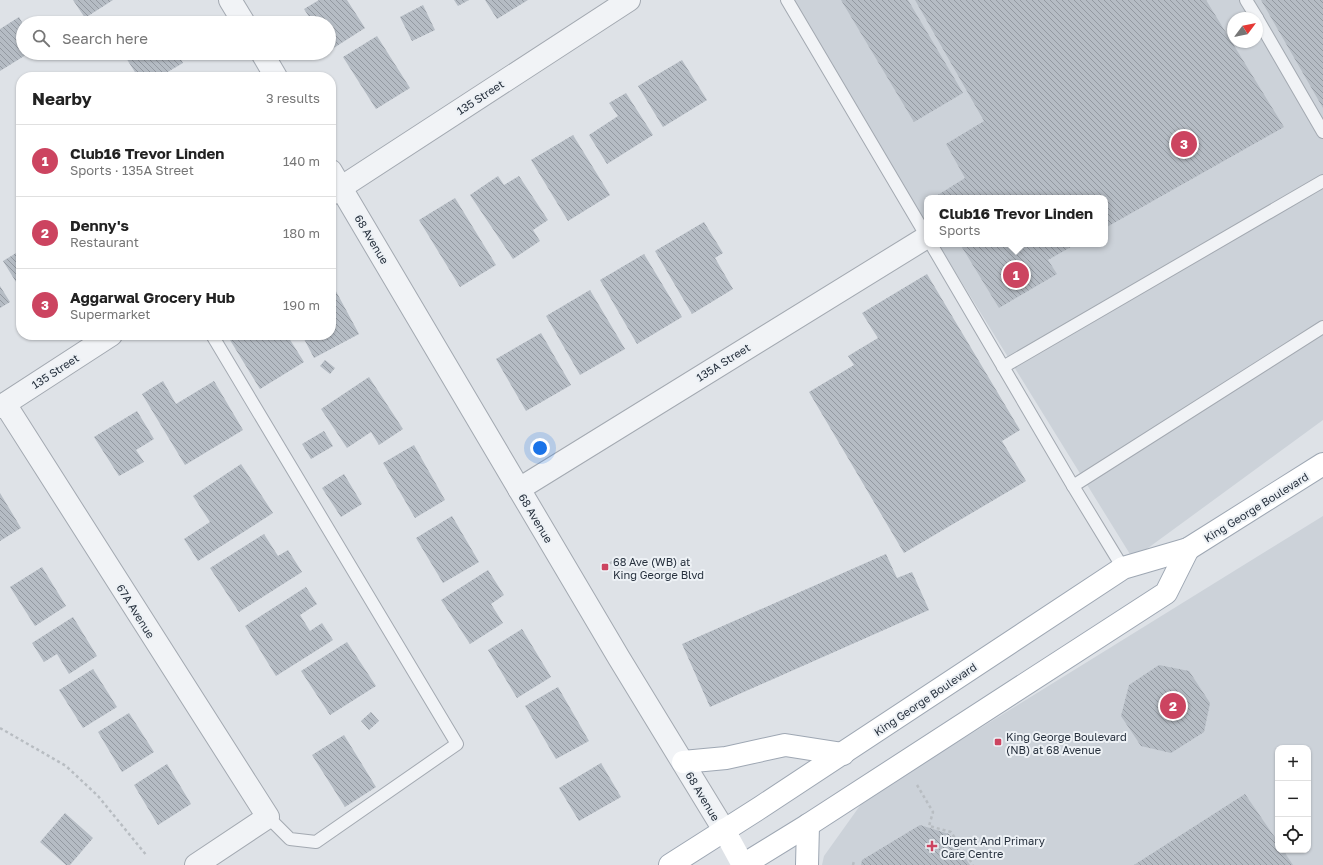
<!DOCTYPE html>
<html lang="en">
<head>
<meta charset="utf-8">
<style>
	:root { --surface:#fff; --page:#f6f6f6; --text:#222; --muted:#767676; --line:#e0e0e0; --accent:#cc4460 }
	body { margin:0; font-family:"Golos Text",sans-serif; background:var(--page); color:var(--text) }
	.controls { position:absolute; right:12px; bottom:12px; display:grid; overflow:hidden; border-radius:8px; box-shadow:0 1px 3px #0004 }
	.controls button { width:36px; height:36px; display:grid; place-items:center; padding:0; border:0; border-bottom:1px solid var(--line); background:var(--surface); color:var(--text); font:20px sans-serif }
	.compass { position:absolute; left:1227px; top:12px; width:36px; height:36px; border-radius:50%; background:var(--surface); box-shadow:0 1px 3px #0004; rotate:58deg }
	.you { position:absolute; left:540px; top:448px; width:14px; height:14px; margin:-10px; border:3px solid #fff; border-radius:50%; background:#1a73e8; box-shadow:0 0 0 6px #1a73e833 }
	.badge { display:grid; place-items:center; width:26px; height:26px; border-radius:50%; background:var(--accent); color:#fff; font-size:13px; font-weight:700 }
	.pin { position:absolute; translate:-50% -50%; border:2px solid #fff; box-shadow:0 1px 4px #0006 }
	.popup { position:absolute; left:924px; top:195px; width:184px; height:52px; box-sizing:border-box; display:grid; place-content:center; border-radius:8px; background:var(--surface); filter:drop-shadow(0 1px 3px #0005); font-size:13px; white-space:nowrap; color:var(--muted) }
	.popup b { font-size:15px; color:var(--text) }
	.popup::after { content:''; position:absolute; left:50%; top:100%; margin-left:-8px; border:8px solid transparent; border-top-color:var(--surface) }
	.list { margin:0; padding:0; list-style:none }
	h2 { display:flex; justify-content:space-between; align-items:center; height:52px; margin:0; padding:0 16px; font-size:17px }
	h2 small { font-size:13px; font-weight:400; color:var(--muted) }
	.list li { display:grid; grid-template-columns:26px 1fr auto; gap:12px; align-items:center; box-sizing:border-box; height:72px; padding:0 16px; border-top:1px solid var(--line) }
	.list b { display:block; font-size:15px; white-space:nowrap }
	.list p { margin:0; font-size:13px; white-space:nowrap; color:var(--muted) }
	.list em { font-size:13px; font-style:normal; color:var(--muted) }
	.icon { flex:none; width:22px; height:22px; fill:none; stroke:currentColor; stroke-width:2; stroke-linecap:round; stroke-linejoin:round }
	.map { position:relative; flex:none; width:1323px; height:865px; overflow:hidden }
	.search { position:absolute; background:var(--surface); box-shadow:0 1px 3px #0004; left:16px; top:16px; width:320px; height:44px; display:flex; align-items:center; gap:10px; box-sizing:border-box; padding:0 14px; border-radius:22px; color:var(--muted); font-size:15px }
	.panel { position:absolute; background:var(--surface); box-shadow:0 1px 3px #0004; left:16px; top:72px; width:320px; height:268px; border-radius:16px }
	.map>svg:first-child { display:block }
	.built { fill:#ccd2d9; fill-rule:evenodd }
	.building { fill:url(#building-back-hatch) }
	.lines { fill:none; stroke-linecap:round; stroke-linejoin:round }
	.service-casing { stroke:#a3a9b1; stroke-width:14 }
	.minor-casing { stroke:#a3a9b1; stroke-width:24 }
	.tertiary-casing { stroke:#a3a9b1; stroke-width:24 }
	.primary-casing { stroke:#9ea7b3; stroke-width:24 }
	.path { stroke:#b8bdc2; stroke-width:2.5; stroke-dasharray:3 3; stroke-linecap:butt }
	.service { stroke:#f1f3f6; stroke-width:12 }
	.minor { stroke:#f1f3f6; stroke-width:22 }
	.tertiary { stroke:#f1f3f6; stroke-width:22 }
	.secondary { stroke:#fff; stroke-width:22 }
	.primary { stroke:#fff; stroke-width:22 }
	.poi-dot { fill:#cc4460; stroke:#edf1f5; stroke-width:1.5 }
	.labels { text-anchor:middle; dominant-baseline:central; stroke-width:4; stroke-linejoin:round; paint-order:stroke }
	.street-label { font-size:11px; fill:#27313e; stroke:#edf1f5 }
	.poi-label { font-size:11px; fill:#27313e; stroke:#edf1f5; text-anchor:start }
</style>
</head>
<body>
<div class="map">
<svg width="1323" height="865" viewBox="0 0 1323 865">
	<defs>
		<pattern id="building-back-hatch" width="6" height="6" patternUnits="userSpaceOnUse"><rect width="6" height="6" fill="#b5bcc4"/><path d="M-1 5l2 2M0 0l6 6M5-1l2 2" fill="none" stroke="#9399a1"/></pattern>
	</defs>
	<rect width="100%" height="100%" fill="#dee2e7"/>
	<g class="built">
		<path d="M787,0H1323V420L1133,559L938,244H1105V198H927V226ZM1233,18H1257V42H1233Z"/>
		<path d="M1323,516V865H822L824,856L864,800ZM1278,748H1308V850H1278Z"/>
	</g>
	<g class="building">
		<path d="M73,0H113L85,18Z"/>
		<path d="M319,0H347L365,28L329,51V23H313L304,9Z"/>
		<path d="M454,0H469L458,6Z"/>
		<path d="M485,0H528L497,19Z"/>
		<path d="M841,0H908L963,93L914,122Z"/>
		<path d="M915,0H1206L1284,127L1105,228V198H933L965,178L946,144L984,121Z"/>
		<path d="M1261,0H1323V108Z"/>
		<path d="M423,5L435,30L412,41L400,17Z"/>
		<path d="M154,16L158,23H141Z"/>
		<path d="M19,17L23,24V53H29L0,71V29Z"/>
		<path d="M377,36L410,88L376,109L343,57Z"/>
		<path d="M123,53H177L183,63L159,77H138Z"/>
		<path d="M682,60L707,100L663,127L638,86Z"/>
		<path d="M626,93L653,135L607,164L589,135L618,116L609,103Z"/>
		<path d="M573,135L610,195L568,221L531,160Z"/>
		<path d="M498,176L504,185L519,176L548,220L533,230L540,241L513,259L470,195Z"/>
		<path d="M455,198L496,265L460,287L419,220Z"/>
		<path d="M704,222L723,253L715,258L733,289L692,314L655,251Z"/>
		<path d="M960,244H1076L1048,260L1057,274L999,308Z"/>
		<path d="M21,250V290L3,261Z"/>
		<path d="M644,254L682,317L637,344L600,280Z"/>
		<path d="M927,274L1020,430L1002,441L1026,481L904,553L809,392L854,365L848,356L878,338L862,313Z"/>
		<path d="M331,282L359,334L314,358L302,335H331Z"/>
		<path d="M0,286L10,302L0,308Z"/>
		<path d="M590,290L625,349L580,375L546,316Z"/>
		<path d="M541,333L571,385L526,411L496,359Z"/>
		<path d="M237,335H287L304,362L260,389L230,340Z"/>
		<path d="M325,360L335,368L330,374L320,366Z"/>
		<path d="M369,377L403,429L379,445L371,432L347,448L321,409Z"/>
		<path d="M163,381L176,404L214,381L243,430L185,465L142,394Z"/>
		<path d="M137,411L154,439L136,450L144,462L119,476L94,437Z"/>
		<path d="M324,431L333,446L311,459L302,444Z"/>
		<path d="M414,445L445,500L415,518L383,463Z"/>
		<path d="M241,464L273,513L198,561L184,539L210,522L193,496Z"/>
		<path d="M344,474L362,504L341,517L322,488Z"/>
		<path d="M0,493L21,528L0,541Z"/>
		<path d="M452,516L479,562L443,583L416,538Z"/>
		<path d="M264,534L278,556L288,550L302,572L239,612L210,568Z"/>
		<path d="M886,554L897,578L912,572L929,610L710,707L682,644Z"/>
		<path d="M42,567L66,606L35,626L10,587Z"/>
		<path d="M488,570L504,595L491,604L503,623L470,644L441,600Z"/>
		<path d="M306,587L317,604L300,615L310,631L322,623L333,640L276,676L245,626Z"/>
		<path d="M73,617L97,656L69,674L57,654L44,662L32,643Z"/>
		<path d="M522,629L551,677L517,698L488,650Z"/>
		<path d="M347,642L376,686L330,715L301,671Z"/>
		<path d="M1159,665L1189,671L1210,703L1204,732L1171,753L1141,746L1121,716L1129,685Z"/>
		<path d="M93,669L117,707L83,728L59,690Z"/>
		<path d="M558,687L589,741L556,759L525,706Z"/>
		<path d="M371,712L379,721L369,730L361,721Z"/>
		<path d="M129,713L154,752L122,772L98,732Z"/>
		<path d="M344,735L376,787L345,807L312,755Z"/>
		<path d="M601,763L621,797L579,821L559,788Z"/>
		<path d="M167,764L191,804L158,825L134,785Z"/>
		<path d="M1245,794L1278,842V850H1283L1293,865H1134Z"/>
		<path d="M65,813L93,838L70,865H66L40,842Z"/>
		<path d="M920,825L949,834L970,865H861L862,860Z"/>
	</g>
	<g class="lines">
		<defs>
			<g id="service">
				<path d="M787,0L927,237"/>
				<path d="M1246,0L1257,18"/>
				<path d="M1257,18L1323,132"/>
				<path d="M931,244L1073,486L1123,568"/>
				<path d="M212,335L457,744L316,842L290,839L268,817"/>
				<path d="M1003,367L1323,181"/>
				<path d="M1073,486L1323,327"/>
			</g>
			<g id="minor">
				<path d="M331,194L629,0"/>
				<path d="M5,404L268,817L196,865"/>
				<path d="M0,407L111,335"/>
				<path d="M519,489L927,237"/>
			</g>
			<g id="tertiary">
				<path d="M230,0L244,23"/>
				<path d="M262,53L276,77"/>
				<path d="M331,171L619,658L724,830"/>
			</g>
			<g id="primary">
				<path d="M683,762L726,758L785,745L843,754"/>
				<path d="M670,865L761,807L1123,568L1188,549L1323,464"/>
				<path d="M743,865L808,825L1166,593L1188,549"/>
				<path d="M807,865L808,825"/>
			</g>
		</defs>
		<use href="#service" class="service-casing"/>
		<use href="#minor" class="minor-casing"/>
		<use href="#tertiary" class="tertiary-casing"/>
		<use href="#primary" class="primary-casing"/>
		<g class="path">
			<path d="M605,567L615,560"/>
			<path d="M0,728L66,766L98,796L147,856"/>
			<path d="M917,785L933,812L929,826L951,832L973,865"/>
			<path d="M853,865L854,861"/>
		</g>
		<use href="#service" class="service"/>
		<use href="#minor" class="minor"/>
		<use href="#tertiary" class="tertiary"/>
		<path class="secondary" d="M724,830L743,865"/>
		<use href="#primary" class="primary"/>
	</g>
	<g class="poi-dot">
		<rect x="601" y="563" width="8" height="8" rx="2"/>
		<rect x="994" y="738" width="8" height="8" rx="2"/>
		<path d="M930 840h4v4h4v4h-4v4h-4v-4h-4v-4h4z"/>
	</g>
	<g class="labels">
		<g class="street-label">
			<text transform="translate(480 97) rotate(-33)">135 Street</text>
			<text transform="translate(372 239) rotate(59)">68 Avenue</text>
			<text transform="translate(723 362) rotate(-32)">135A Street</text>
			<text transform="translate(55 371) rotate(-33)">135 Street</text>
			<text transform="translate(1256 507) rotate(-32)">King George Boulevard</text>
			<text transform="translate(536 518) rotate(59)">68 Avenue</text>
			<text transform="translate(136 611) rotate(58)">67A Avenue</text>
			<text transform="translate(925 699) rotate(-34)">King George Boulevard</text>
			<text transform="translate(703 796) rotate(59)">68 Avenue</text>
		</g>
		<g class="poi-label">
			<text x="613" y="561">68 Ave (WB) at<tspan x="613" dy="13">King George Blvd</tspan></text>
			<text x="1006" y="736">King George Boulevard<tspan x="1006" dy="13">(NB) at 68 Avenue</tspan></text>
			<text x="941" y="840">Urgent And Primary<tspan x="941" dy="13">Care Centre</tspan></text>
		</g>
	</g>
</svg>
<div class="controls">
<button>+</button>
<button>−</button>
<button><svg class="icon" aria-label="locate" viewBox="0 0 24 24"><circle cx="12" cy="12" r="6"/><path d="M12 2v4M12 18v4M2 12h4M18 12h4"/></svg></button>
</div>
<svg class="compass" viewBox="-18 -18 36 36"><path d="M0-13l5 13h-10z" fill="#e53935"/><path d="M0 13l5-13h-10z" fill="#767676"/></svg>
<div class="you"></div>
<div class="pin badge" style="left:1016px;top:275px">1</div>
<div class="popup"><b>Club16 Trevor Linden</b>Sports</div>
<div class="pin badge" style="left:1173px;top:706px">2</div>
<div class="pin badge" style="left:1184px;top:144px">3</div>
<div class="search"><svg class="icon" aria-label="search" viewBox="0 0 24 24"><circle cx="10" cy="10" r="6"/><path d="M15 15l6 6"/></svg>Search here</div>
<section class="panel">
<h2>Nearby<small>3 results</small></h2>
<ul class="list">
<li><span class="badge">1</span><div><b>Club16 Trevor Linden</b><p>Sports · 135A Street</p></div><em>140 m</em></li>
<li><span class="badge">2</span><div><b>Denny's</b><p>Restaurant</p></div><em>180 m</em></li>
<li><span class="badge">3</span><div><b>Aggarwal Grocery Hub</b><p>Supermarket</p></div><em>190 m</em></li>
</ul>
</section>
</div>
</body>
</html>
